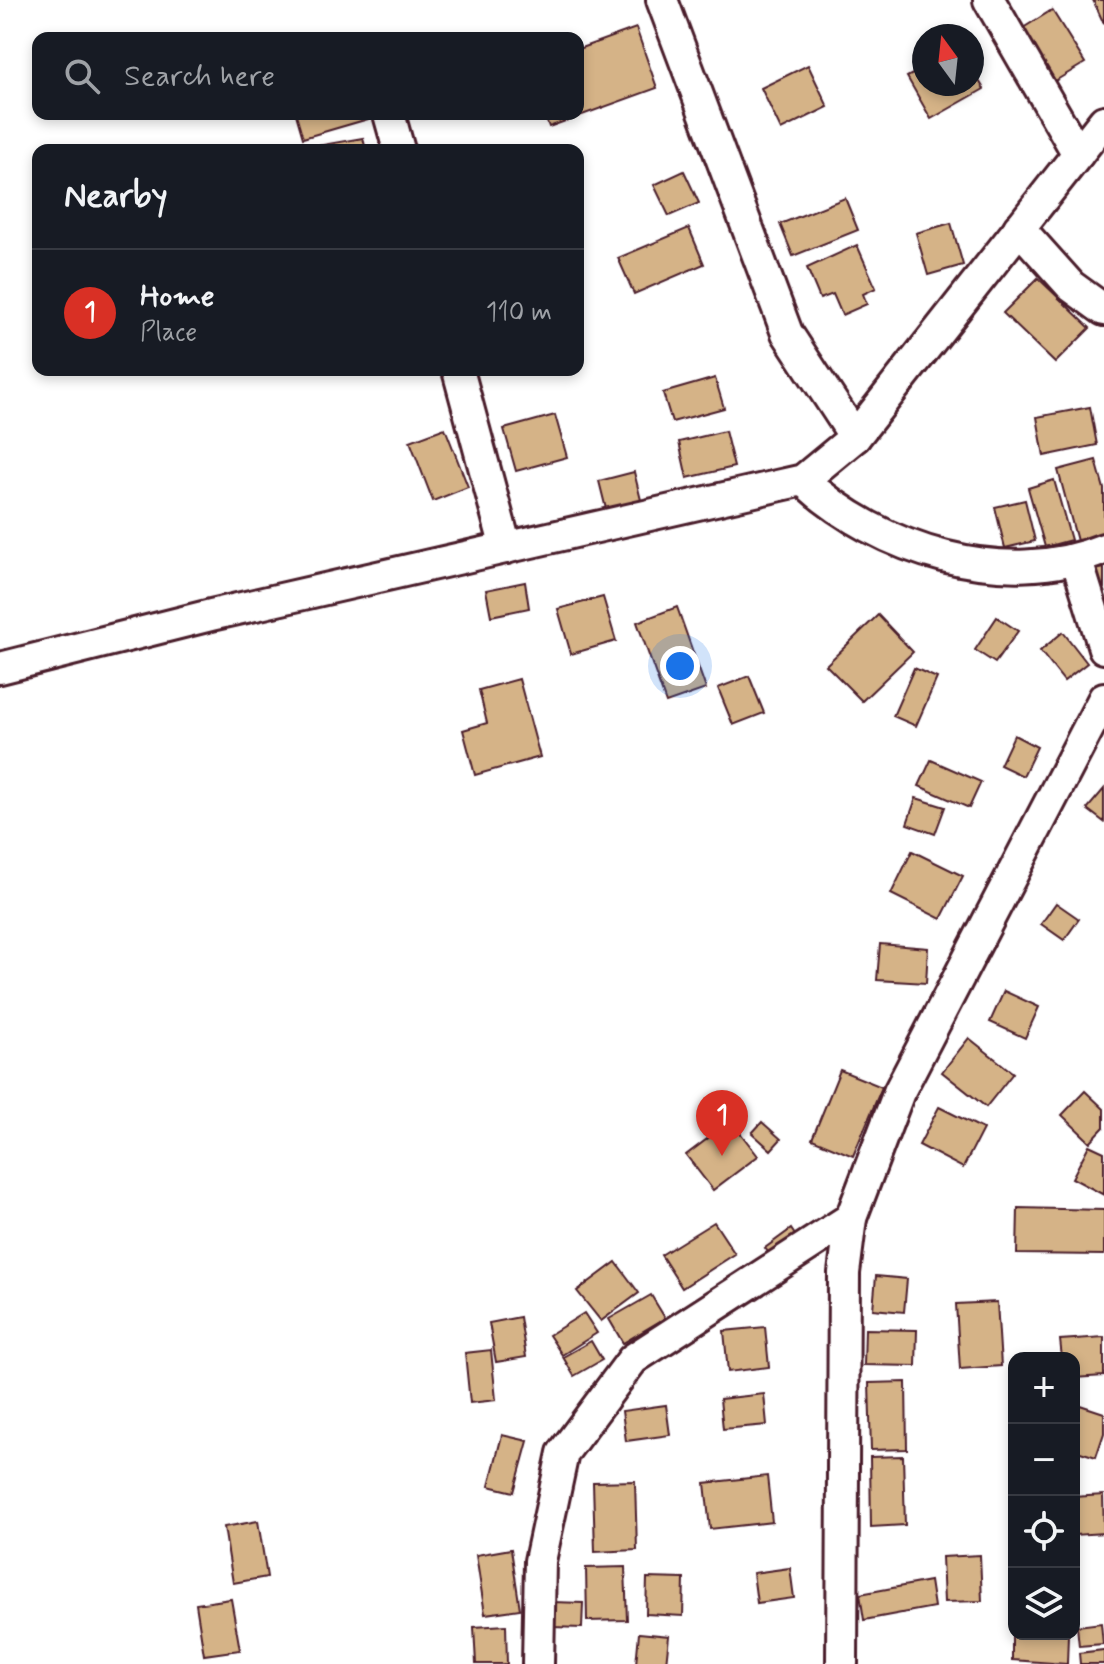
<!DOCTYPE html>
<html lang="en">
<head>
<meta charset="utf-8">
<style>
	:root { --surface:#171b24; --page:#20242c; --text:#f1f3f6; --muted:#9ea1a6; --line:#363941; --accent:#d93025 }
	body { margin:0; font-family:Mynerve,sans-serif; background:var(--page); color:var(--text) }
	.controls { position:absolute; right:24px; bottom:24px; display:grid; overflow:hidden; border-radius:16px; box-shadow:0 4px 12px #0003 }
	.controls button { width:72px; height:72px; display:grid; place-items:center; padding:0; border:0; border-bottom:2px solid var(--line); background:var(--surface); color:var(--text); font:40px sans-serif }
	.compass { position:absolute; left:912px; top:24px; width:72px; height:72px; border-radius:50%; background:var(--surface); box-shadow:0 4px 12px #0003; rotate:345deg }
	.you { position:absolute; left:680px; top:666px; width:28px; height:28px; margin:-20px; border:6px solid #fff; border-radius:50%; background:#1a73e8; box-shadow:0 0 0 12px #1a73e833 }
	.badge { display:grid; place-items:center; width:52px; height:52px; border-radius:50%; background:var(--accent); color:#fff; font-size:26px; font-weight:700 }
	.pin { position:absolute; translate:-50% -66px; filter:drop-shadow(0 2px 4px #0008) }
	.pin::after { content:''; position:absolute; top:42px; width:28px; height:24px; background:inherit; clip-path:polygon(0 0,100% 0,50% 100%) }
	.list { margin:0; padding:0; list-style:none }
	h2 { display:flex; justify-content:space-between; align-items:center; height:104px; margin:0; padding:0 32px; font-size:34px }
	h2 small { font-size:26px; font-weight:400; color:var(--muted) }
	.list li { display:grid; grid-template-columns:52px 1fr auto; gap:24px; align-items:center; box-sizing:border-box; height:128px; padding:0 32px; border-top:2px solid var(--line) }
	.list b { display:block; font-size:30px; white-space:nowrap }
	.list p { margin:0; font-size:26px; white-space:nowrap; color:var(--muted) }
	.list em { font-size:26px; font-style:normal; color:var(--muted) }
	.icon { flex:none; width:44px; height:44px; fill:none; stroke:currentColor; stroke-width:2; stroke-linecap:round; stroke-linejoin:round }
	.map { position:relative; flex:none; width:1104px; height:1664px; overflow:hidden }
	.search { position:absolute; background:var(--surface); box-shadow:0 4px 12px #0003; left:32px; top:32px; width:552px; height:88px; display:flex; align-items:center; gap:20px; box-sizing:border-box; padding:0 28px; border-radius:16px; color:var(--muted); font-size:30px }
	.panel { position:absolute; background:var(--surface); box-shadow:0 4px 12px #0003; left:32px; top:144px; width:552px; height:232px; border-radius:16px }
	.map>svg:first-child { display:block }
	.building { fill:#d5b387; stroke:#4a1f2b; stroke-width:2 }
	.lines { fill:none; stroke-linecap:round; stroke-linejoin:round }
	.minor-casing { stroke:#4a1f2b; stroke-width:36 }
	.minor { stroke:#fff; stroke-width:30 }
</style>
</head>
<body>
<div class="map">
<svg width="1104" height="1664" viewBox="0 0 1104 1664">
	<rect width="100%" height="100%" fill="#fff"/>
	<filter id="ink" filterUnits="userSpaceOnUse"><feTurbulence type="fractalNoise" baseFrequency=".0125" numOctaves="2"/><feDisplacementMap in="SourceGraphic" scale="16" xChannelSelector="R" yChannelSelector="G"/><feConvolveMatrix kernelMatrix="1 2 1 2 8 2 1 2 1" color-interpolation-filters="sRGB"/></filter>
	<g filter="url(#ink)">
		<g class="building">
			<path d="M1093,0H1104V24Z"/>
			<path d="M1052,10L1085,63L1055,81L1023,28Z"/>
			<path d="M636,28L657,88L549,127L544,114H578V49Z"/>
			<path d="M808,65L828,107L781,130L761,88Z"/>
			<path d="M924,68V84H972V69L984,89L931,119L907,77Z"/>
			<path d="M296,114H366L368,119L303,138Z"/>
			<path d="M363,138L366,150H311V147Z"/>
			<path d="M684,171L699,203L669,216L654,185Z"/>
			<path d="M845,198L858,230L793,256L780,224Z"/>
			<path d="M951,223L963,265L928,275L916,233Z"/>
			<path d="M689,228L704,264L634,294L618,258Z"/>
			<path d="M857,245L876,288L863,294L867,304L842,315L833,294L820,299L807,268Z"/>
			<path d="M1038,278L1090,328L1055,363L1003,313Z"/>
			<path d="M715,378L724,408L672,422L663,393Z"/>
			<path d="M1090,407L1097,445L1044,456L1037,417Z"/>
			<path d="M555,415L567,457L516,471L504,429Z"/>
			<path d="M445,428L468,487L433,501L410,441Z"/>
			<path d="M725,431L734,467L687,478L679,442Z"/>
			<path d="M1096,460L1104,489V534L1077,541L1058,470Z"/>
			<path d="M634,472L642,504L607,513L599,481Z"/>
			<path d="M1054,480L1071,540L1045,547L1028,488Z"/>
			<path d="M1025,500L1035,541L1005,548L995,507Z"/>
			<path d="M1104,568V588L1095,591L1090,571Z"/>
			<path d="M525,582L529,608L491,616L486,590Z"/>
			<path d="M603,597L616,641L571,654L558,609Z"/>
			<path d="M677,607L706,689L666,703L637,622Z"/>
			<path d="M878,615L913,652L862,701L826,665Z"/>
			<path d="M997,617L1018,631L995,663L975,650Z"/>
			<path d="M1063,632L1087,663L1064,681L1040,651Z"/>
			<path d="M914,668L937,678L916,726L893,716Z"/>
			<path d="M749,676L764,713L733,725L718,688Z"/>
			<path d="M519,679L540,757L475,775L463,730L487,723L479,690Z"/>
			<path d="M1014,735L1037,747L1023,776L1000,765Z"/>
			<path d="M931,760L981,782L969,808L919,786Z"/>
			<path d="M1104,789V822L1087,809Z"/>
			<path d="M916,798L945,807L935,834L907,824Z"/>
			<path d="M912,851L963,876L941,919L891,894Z"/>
			<path d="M1056,903L1079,919L1064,940L1041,924Z"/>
			<path d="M880,944L928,948L926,983L877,980Z"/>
			<path d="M1004,991L1039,1007L1025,1038L990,1022Z"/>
			<path d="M969,1038L1013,1073L986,1107L942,1072Z"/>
			<path d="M840,1070L882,1087L853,1156L812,1139Z"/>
			<path d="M1085,1091L1104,1109V1127L1090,1142L1062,1115Z"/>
			<path d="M939,1107L983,1129L963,1168L919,1145Z"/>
			<path d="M731,1121L758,1156L713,1190L686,1155Z"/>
			<path d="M762,1122L781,1139L771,1150L752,1133Z"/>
			<path d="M1089,1145L1104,1152V1195L1072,1178Z"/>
			<path d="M1018,1208L1104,1210V1255L1017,1254Z"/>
			<path d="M714,1222L735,1254L682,1288L661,1255Z"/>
			<path d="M791,1229L797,1238L772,1257L765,1248Z"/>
			<path d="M616,1262L639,1293L601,1321L577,1291Z"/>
			<path d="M876,1276L907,1279L904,1312L873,1309Z"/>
			<path d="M651,1295L665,1318L623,1343L609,1319Z"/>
			<path d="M997,1302L1001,1366L960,1369L956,1304Z"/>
			<path d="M584,1313L597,1333L562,1355L549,1335Z"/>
			<path d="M520,1317L526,1357L496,1362L489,1323Z"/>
			<path d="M765,1327L769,1367L728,1372L724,1331Z"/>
			<path d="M865,1329L917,1330L916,1366L864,1365Z"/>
			<path d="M1104,1337V1376L1074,1378V1358H1062L1060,1340Z"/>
			<path d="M591,1341L602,1360L574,1376L563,1357Z"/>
			<path d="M491,1350L496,1400L470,1403L465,1353Z"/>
			<path d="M906,1382L907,1449L871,1450L869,1383Z"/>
			<path d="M764,1394L767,1425L723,1429L720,1399Z"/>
			<path d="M666,1405L670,1435L626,1441L622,1411Z"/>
			<path d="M1080,1405L1104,1413V1433L1096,1457L1074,1450V1423Z"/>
			<path d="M502,1435L528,1441L514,1492L489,1486Z"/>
			<path d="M903,1456L905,1525L871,1527L870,1457Z"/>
			<path d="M767,1476L772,1522L710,1529L705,1483Z"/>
			<path d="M635,1481L637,1550L595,1552L593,1482Z"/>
			<path d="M1103,1495L1104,1533L1074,1535V1497Z"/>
			<path d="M258,1521L267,1577L233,1583L224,1527Z"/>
			<path d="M511,1549L520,1609L485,1614L476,1555Z"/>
			<path d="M980,1555L982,1601L944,1602L942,1557Z"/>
			<path d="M625,1567L627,1620L587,1621L586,1568Z"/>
			<path d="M790,1568L794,1598L757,1603L753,1573Z"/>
			<path d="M647,1578L684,1579L683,1616L646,1614Z"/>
			<path d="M930,1581L934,1607L864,1620L860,1594Z"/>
			<path d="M231,1599L240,1650L204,1655L196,1604Z"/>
			<path d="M552,1602L583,1603L582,1628L552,1627Z"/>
			<path d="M1101,1623L1103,1644L1079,1646L1077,1626Z"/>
			<path d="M506,1625L507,1664H476L474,1627Z"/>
			<path d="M1012,1628L1014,1634H1068L1067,1664L1012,1660Z"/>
			<path d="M639,1633L669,1636L666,1664H636Z"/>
			<path d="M1104,1650V1664H1080L1079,1653Z"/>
		</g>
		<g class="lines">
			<defs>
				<g id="minor">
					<path d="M662,0L787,333L855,437"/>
					<path d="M989,0L1078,154"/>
					<path d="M389,114L399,150"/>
					<path d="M1019,228L1071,286L1104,310"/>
					<path d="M458,370L506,548"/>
					<path d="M803,480C879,551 1005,590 1104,549"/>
					<path d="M1077,561L1104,648"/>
					<path d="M0,668L211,615L803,480L855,437L1104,121"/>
					<path d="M538,1664L540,1561L563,1453L633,1359L851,1218"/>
					<path d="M842,1664L844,1273L851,1218L899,1092L1104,698"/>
				</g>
			</defs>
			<use href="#minor" class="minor-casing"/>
			<use href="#minor" class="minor"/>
		</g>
	</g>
</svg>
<div class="controls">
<button>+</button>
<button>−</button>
<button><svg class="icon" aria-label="locate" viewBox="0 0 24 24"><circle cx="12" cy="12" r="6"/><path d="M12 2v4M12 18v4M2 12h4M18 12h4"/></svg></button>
<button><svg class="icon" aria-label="layers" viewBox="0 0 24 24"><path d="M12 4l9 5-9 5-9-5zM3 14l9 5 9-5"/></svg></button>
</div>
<svg class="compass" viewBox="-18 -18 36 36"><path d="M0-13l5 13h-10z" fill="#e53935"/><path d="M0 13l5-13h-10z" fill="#9ea1a6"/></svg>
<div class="you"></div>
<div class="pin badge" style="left:722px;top:1156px">1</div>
<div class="search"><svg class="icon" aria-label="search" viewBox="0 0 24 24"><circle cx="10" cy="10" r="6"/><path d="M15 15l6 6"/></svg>Search here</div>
<section class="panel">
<h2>Nearby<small></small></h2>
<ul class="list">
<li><span class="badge">1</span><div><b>Home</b><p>Place</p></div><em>110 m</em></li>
</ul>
</section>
</div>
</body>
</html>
